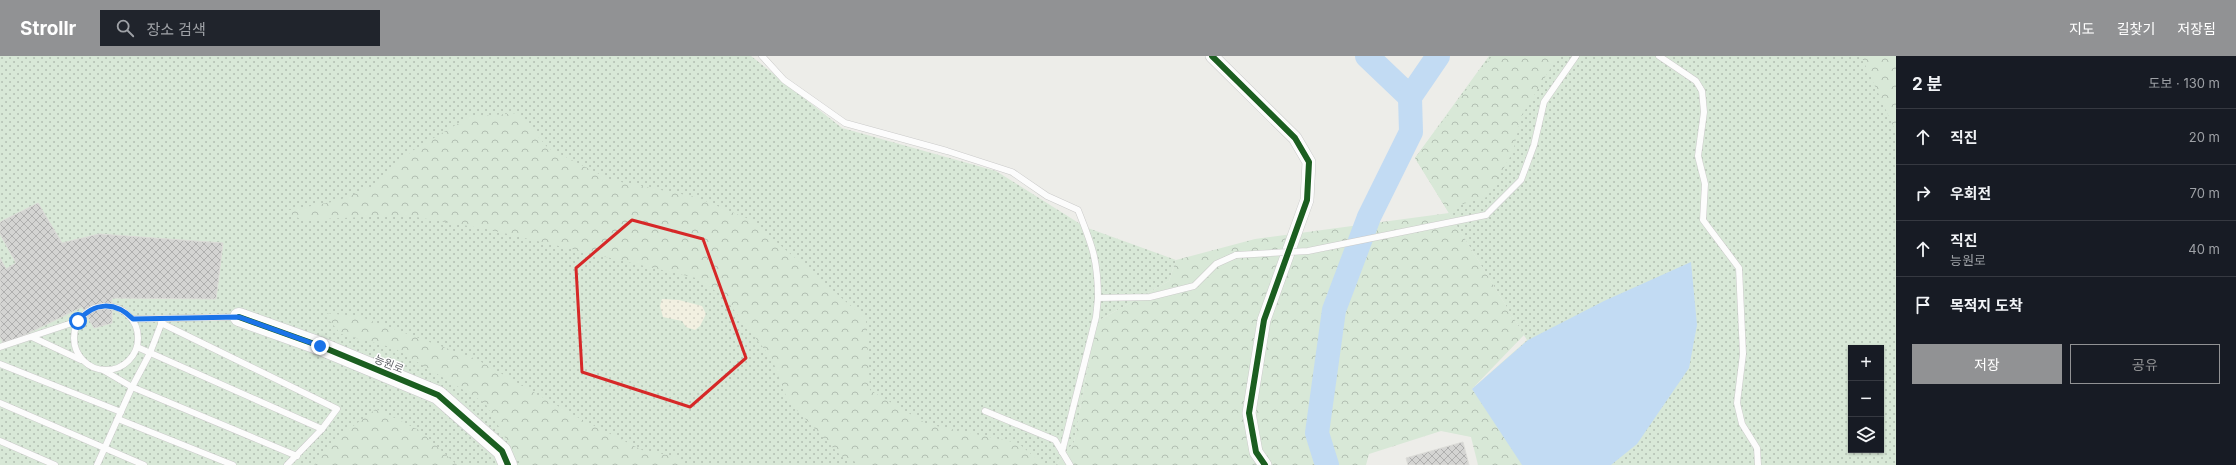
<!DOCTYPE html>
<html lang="ko">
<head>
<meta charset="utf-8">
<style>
	:root { --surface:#171b24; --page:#20242c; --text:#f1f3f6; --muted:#9ea1a6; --line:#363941; --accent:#919294 }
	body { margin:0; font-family:Inter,"Noto Sans KR",sans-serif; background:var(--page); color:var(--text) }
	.controls { position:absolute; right:12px; bottom:12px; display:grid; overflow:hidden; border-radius:0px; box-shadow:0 1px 3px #0004 }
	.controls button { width:36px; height:36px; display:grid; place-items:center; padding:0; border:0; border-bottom:1px solid var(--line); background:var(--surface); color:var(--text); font:20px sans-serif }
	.stop { position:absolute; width:12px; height:12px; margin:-9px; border:3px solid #1a73e8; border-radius:50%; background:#fff }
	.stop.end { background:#1a73e8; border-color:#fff; box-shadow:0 1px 4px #0008 }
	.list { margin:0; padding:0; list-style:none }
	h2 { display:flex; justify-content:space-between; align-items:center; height:52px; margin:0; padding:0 16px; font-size:17px }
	h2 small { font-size:13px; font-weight:400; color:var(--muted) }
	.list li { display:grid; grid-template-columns:26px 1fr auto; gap:12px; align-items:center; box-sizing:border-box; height:56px; padding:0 16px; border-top:1px solid var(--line) }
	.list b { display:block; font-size:15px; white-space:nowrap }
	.list p { margin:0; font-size:13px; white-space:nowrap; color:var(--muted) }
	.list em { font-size:13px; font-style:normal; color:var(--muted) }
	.actions { display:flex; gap:8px; padding:12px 16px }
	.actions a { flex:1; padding:9px 0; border:1px solid var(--accent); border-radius:0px; text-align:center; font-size:14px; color:var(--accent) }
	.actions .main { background:var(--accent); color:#fff }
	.icon { flex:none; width:22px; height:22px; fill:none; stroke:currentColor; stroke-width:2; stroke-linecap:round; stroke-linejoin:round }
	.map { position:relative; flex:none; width:1896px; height:409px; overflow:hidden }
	header { display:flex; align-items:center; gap:24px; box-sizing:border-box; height:56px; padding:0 20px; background:var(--accent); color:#fff }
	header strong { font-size:19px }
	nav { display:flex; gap:22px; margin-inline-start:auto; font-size:14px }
	.search { width:280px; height:36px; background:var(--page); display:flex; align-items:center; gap:10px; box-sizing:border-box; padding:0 14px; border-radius:0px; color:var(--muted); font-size:15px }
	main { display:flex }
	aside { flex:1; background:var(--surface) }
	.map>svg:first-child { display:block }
	.grass { fill:url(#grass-dots); fill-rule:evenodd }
	.forest { fill:url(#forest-crowns) }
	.sand { fill:url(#sand-dots) }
	.water { fill:#c2dbf3 }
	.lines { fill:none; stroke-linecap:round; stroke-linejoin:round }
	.river { stroke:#c2dbf3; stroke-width:24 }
	.building { fill:url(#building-cross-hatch); stroke:#dcdcd8 }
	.lane-casing { stroke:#cbcbca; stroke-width:7 }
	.street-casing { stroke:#cbcbca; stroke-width:14 }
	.secondary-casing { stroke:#c9c9ca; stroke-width:19 }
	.lane { stroke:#fcfcfc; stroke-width:6 }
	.street { stroke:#fcfcfc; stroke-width:13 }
	.secondary { stroke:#fcfcfc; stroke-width:18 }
	.lane-bridge-casing { stroke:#cbcbca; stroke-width:7; stroke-linecap:butt }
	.lane-bridge { stroke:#fcfcfc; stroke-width:6 }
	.cycleway-casing { stroke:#fff; stroke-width:8 }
	.cycleway { stroke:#1b5e20; stroke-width:6 }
	.route { stroke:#1a73e8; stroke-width:5 }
	.marked { fill:none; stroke:#d62828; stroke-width:3; stroke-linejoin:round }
	.labels { text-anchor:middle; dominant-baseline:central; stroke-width:3; stroke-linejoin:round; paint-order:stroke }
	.street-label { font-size:11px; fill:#5f6166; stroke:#fff }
</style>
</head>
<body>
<header>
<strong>Strollr</strong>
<div class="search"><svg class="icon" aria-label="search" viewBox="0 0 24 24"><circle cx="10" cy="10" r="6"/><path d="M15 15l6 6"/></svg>장소 검색</div>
<nav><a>지도</a><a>길찾기</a><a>저장됨</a></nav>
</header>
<main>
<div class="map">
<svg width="1896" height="409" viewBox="0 0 1896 409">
	<defs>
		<pattern id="grass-dots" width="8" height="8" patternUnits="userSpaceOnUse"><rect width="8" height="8" fill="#d8e8d7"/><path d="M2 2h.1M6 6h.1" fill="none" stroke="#b2bfb2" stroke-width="1.8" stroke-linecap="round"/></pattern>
		<pattern id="forest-crowns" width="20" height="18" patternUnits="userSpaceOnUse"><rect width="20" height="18" fill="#d8e8d7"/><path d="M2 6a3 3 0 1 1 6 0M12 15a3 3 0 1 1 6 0" fill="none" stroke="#b2bfb2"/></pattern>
		<pattern id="sand-dots" width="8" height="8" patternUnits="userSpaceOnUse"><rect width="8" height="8" fill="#f2f0e1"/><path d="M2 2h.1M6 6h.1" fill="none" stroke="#d2d0c4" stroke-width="1.8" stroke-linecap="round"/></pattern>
		<pattern id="building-cross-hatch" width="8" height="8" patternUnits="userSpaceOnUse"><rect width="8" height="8" fill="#d4d4d2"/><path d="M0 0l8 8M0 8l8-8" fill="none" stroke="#afafae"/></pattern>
	</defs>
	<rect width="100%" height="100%" fill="#edede9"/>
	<g class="grass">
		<path d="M0,0H751L842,72L996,115L1085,171L1176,204L1169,225L1096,266L1074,386L1056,409H0Z"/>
		<path d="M1489,0H1896V409H1522L1472,333L1527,284L1415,102ZM1851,292H1881V394H1851Z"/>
	</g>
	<g class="forest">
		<path d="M1492,0H1558L1521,61L1513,96L1487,141L1456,150L1449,157L1524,279L1472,333L1528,409H1478L1471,381L1441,375L1369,398L1366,409H1056L1074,386L1096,266L1169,225L1176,204L1255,183L1449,157L1415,102Z"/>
		<path d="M1862,0H1896V76L1862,2Z"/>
		<path d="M518,57L548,92L611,124L696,141L751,164L866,263L870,334L927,368L1018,387L1044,409H863L841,400L788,345L772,303L723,240L696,222L486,173L404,159L302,164L285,155L337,145L373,130L412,95L469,61Z"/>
		<path d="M323,257L358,260L476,303L577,361L642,394L678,401L687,409H521L485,347L394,292L341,278Z"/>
		<path d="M376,353L419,374L457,409H314L337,382Z"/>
	</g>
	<path class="sand" d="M662,243L679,244L702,250L706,258L700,270L695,274L686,271L682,265L663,261L660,250Z"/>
	<path class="water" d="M1691,206L1697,269L1689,312L1637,388L1611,409H1522L1472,333L1528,284L1604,245Z"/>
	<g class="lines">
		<g class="river">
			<path d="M1367,0L1410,41"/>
			<path d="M1327,409L1317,377L1334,254L1369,161L1411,76L1410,41L1438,0"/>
		</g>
	</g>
	<g class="building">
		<path d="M38,147L62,187L99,178L223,187L216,243L112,242V267L94,272L82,251L4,289L0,281V202L6,213L16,207L0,178V166Z"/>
		<path d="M1463,386L1469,409H1408L1406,402Z"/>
	</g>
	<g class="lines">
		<defs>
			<g id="lane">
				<path d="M762,0L784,24L845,67L947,95L1012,116L1047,140L1078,154C1092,189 1098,204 1098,242"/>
				<path d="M1659,0L1696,25L1702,35L1704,56L1698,100L1705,128L1703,164L1739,212L1743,298L1737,347L1742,368L1757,392L1758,409"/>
				<path d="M1486,159L1521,124L1534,89L1544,46L1576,0"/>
				<circle cx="106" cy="282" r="32"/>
				<path d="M133,263L237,261"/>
				<path d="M161,267L337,353L322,373L287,409"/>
				<path d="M32,281L81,304"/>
				<path d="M0,291L78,265"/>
				<path d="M137,291L322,373"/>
				<path d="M0,308L121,356"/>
				<path d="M103,314L132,331L297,400"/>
				<path d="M0,347L144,409"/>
				<path d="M985,355L1055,384L1070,409"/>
				<path d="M118,363L233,409"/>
				<path d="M0,385L55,409"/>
				<path d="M1062,396L1096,261L1098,242L1150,241L1194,230L1216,208L1236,199"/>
				<path d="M97,409L132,331L150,297L163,263"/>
			</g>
			<path id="street" d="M1212,0L1295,82L1309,106L1307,144L1264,264L1249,357L1256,396L1265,409"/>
			<path id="secondary" d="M239,261L320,290L438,339L502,395L508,409"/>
		</defs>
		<use href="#lane" class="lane-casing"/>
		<use href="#street" class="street-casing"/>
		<use href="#secondary" class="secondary-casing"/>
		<use href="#lane" class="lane"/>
		<use href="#street" class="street"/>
		<use href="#secondary" class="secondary"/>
		<defs>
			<path id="lane-bridge" d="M1236,199L1308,195L1486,159"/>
		</defs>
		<use href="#lane-bridge" class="lane-bridge-casing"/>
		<use href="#lane-bridge" class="lane-bridge"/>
		<defs>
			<g id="cycleway">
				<path d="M1212,0L1295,82L1309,106L1307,144L1264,264L1249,357L1256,396L1265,409"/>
				<path d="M239,261L320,290L438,339L502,395L508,409"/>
			</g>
		</defs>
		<use href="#cycleway" class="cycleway-casing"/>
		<use href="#cycleway" class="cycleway"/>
	</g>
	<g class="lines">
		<path class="route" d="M78,265C94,246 115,245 133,263L239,261L320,290"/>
	</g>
	<path class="marked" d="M632,164L703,183L746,302L690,351L582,316L576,212Z"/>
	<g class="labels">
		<g class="street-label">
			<text transform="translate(389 308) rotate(22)">능원로</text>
		</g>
	</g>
</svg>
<div class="controls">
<button>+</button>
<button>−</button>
<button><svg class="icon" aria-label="layers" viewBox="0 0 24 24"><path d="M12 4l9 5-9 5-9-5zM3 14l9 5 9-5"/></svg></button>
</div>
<div class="stop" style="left:78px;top:265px"></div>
<div class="stop end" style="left:320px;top:290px"></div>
</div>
<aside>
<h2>2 분<small>도보 · 130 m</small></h2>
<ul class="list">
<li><svg class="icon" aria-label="ahead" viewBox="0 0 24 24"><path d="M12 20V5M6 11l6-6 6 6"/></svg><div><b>직진</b></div><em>20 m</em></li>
<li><svg class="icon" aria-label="right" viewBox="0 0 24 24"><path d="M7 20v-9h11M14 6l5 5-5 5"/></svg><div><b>우회전</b></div><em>70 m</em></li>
<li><svg class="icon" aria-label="ahead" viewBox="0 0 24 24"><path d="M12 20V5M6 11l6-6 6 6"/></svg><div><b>직진</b><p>능원로</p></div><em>40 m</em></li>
<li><svg class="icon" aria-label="arrive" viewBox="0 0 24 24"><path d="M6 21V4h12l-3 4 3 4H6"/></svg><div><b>목적지 도착</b></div></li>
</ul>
<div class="actions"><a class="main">저장</a><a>공유</a></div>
</aside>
</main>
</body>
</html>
